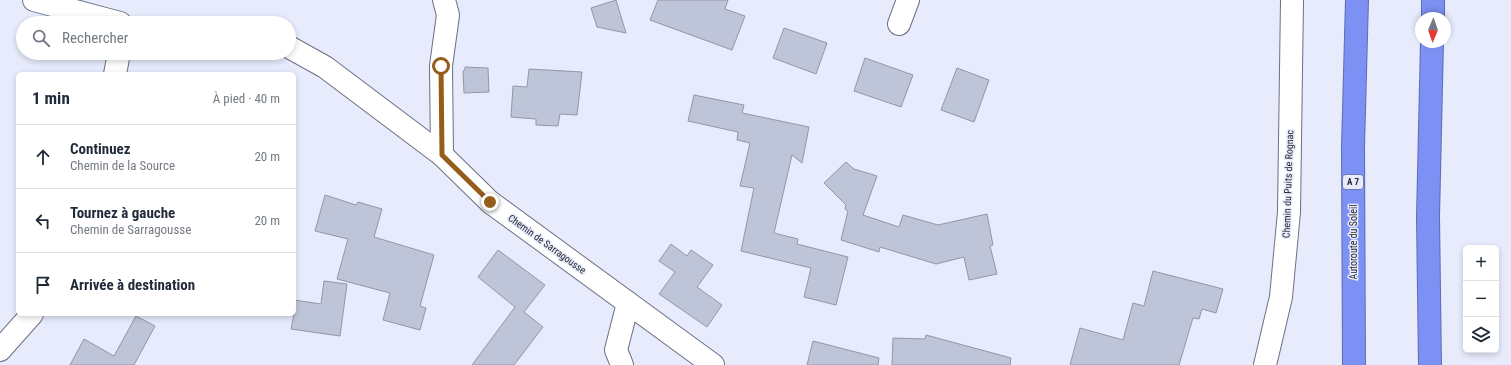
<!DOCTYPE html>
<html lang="fr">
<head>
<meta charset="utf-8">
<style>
	:root { --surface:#fff; --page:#f6f6f7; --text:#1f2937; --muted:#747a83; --line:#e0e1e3 }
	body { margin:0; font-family:"Roboto Condensed",sans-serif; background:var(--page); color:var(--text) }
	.controls { position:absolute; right:12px; bottom:12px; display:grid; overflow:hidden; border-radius:6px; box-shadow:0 2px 6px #0003 }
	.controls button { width:36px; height:36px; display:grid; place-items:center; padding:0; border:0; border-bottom:1px solid var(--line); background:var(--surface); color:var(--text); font:20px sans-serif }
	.compass { position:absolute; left:1415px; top:12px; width:36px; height:36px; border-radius:50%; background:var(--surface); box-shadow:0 2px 6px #0003; rotate:182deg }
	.stop { position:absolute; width:12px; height:12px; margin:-9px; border:3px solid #965c1a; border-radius:50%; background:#fff }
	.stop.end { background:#965c1a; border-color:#fff; box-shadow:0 1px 4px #0008 }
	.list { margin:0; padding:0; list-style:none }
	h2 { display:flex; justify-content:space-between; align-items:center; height:52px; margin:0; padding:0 16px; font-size:17px }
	h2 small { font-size:13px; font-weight:400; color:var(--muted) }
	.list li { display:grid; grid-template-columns:26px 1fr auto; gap:12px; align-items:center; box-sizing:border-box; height:64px; padding:0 16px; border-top:1px solid var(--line) }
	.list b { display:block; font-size:15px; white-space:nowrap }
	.list p { margin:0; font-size:13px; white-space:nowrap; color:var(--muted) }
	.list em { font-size:13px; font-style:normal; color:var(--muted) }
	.icon { flex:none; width:22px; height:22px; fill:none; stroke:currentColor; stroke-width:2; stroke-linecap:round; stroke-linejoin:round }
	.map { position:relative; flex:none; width:1511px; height:365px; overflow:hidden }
	.search { position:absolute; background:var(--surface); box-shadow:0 2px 6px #0003; left:16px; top:16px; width:280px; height:44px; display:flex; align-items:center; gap:10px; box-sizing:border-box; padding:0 14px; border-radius:22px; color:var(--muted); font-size:15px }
	.panel { position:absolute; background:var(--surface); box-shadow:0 2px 6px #0003; left:16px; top:72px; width:280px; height:244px; border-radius:6px }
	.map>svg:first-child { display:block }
	.building { fill:#bfc5d9; stroke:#9196a9 }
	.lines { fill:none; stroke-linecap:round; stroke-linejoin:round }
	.minor-casing { stroke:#6b7083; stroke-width:24 }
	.highway-casing { stroke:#5f6cb0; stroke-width:24 }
	.minor { stroke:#fff; stroke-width:22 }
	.highway { stroke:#7d91f5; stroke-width:22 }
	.route { stroke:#965c1a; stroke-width:5 }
	.labels { text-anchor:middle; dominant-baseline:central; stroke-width:3; stroke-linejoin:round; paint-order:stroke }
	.shield { fill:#e7ebfc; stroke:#60626c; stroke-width:1 }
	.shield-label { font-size:9px; font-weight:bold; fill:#26282f }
	.street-label { font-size:10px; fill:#26282f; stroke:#e7ebfc }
</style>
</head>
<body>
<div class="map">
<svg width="1511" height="365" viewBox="0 0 1511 365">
	<rect width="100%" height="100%" fill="#e7ebfc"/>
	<g class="building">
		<path d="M616,0L626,33L597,27L591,8Z"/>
		<path d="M658,0H728L725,9L745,16L732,50L650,20Z"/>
		<path d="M784,28L827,43L816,74L773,58Z"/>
		<path d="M865,58L913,75L901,107L854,91Z"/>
		<path d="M465,67L488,68L489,92L464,93L463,71L465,70Z"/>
		<path d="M957,68L989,80L974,122L941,110Z"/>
		<path d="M529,69L582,72L577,115L560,114L558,126L536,125V119L511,117L513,86L527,87Z"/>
		<path d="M694,95L744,105L742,113L809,127L802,163L792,155L774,233L798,239L797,244L848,257L836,305L804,297L811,268L741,251L754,188L740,186L750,143L737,140L738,132L688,121Z"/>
		<path d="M846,162L854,169L877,176L863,215L899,227L903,215L938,225L987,214L993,245L990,246L997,274L969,280L964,257L936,264L880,247L879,252L841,240L848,211L845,209L846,205L824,183Z"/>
		<path d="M325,195L356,205L358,202L382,209L374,237L434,255L420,306L426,308L420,330L383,320L390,293L337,279L348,239L315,231Z"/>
		<path d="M671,244L687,256L691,250L713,265L697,287L722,305L707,327L659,294L675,272L659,261Z"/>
		<path d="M498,250L545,285L524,312L543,327L514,365H472L515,307L478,277Z"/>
		<path d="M1153,271L1223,289L1216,313L1202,309L1199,319L1193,318L1179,365H1070L1080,328L1123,340L1133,303L1144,306Z"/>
		<path d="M324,281L347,284L340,336L291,329L294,314V300L321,304Z"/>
		<path d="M136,316L155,326L134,365H70L84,339L114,356Z"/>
		<path d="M926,335L1011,358L1010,365H892L893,338L925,339Z"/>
		<path d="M813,341L879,358L878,365H807Z"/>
	</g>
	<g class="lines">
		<defs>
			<g id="minor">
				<path d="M34,0L120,23"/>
				<path d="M899,24L908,0"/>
				<path d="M289,47L325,67L442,155L490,202L713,365"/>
				<path d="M115,74L119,53"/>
				<path d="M442,155L441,66L448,15L444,0"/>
				<path d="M0,350L32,314"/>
				<path d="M622,365L616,350L628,303"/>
				<path d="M1265,365L1281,297L1289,212L1292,0"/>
			</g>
			<g id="highway">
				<path d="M1433,18V0"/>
				<path d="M1354,365L1353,147L1357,0"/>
				<path d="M1430,365L1428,217L1432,42"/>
			</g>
		</defs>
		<use href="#minor" class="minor-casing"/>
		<use href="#highway" class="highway-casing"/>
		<use href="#minor" class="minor"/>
		<use href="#highway" class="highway"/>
	</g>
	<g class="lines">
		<path class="route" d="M441,66L442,155L490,202"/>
	</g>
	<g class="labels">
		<rect class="shield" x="1343" y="175" width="20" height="14" rx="3"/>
		<g class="shield-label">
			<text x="1353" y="182">A 7</text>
		</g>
		<g class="street-label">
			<text transform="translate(1288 184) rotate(-88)">Chemin du Puits de Rognac</text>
			<text transform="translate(1353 242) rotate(-90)">Autoroute du Soleil</text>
			<text transform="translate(547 244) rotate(36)">Chemin de Sarragousse</text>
		</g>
	</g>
</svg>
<div class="controls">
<button>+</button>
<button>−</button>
<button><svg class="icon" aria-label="layers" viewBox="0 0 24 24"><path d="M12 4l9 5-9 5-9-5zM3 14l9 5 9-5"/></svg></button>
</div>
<svg class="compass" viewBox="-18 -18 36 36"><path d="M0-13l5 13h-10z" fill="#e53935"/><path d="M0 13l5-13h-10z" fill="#747a83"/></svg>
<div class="stop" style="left:441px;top:66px"></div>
<div class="stop end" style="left:490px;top:202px"></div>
<div class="search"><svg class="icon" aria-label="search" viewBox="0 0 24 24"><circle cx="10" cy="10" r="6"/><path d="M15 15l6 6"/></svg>Rechercher</div>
<section class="panel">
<h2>1 min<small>À pied · 40 m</small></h2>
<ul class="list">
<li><svg class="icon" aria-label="ahead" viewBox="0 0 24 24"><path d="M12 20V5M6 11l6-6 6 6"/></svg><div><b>Continuez</b><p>Chemin de la Source</p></div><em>20 m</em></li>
<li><svg class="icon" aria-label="left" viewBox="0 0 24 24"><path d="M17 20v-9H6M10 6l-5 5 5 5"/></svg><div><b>Tournez à gauche</b><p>Chemin de Sarragousse</p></div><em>20 m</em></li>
<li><svg class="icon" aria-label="arrive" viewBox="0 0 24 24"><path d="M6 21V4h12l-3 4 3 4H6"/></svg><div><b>Arrivée à destination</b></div></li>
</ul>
</section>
</div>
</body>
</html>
